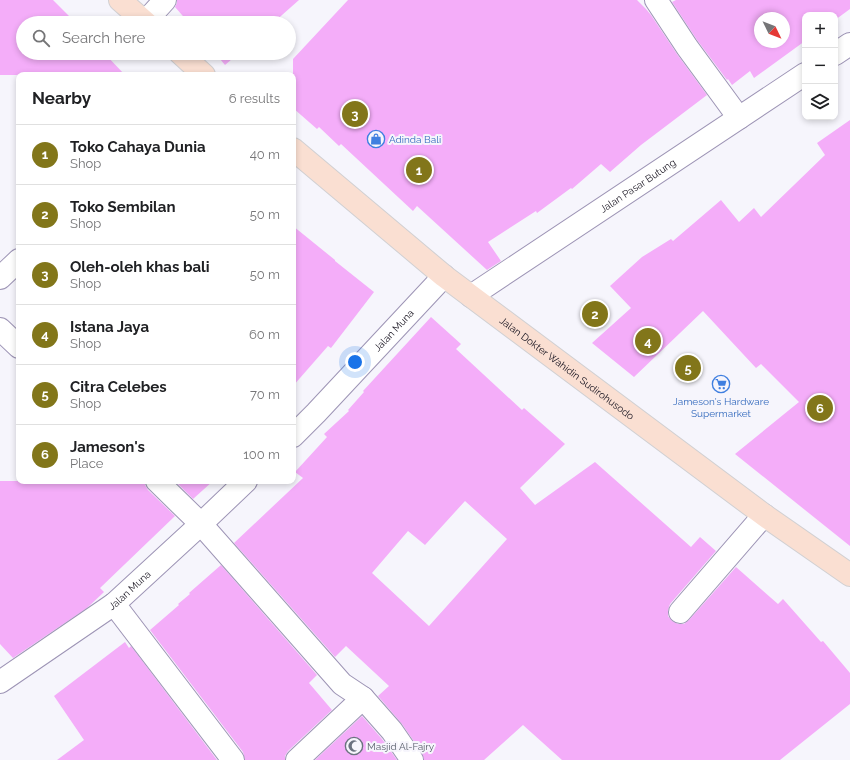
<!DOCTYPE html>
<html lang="en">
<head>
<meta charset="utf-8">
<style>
	:root { --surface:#fff; --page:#f2f2f2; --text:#202124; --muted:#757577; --line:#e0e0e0; --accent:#82761a }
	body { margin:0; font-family:Raleway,sans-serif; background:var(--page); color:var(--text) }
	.controls { position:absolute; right:12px; top:12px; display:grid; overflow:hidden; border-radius:8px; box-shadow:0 2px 6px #0003 }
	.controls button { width:36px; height:36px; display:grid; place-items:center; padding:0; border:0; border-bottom:1px solid var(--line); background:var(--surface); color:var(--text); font:20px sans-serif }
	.compass { position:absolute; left:754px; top:12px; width:36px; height:36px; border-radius:50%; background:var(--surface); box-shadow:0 2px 6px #0003; rotate:133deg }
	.you { position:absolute; left:355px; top:362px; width:14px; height:14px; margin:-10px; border:3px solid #fff; border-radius:50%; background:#1a73e8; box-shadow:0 0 0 6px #1a73e833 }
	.badge { display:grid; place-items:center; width:26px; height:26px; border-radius:50%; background:var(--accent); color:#fff; font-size:13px; font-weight:700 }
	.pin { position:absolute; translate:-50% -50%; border:2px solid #fff; box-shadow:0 1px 4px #0006 }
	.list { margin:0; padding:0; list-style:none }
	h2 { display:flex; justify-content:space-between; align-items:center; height:52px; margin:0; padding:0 16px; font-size:17px }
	h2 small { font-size:13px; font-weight:400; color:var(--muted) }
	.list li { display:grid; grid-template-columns:26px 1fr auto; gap:12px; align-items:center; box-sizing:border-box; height:60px; padding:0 16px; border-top:1px solid var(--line) }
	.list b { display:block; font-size:15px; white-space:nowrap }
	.list p { margin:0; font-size:13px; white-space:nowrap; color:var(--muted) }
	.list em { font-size:13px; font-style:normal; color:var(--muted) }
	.icon { flex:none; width:22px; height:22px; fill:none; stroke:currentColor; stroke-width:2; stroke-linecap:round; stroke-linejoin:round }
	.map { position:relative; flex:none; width:850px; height:760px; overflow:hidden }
	.search { position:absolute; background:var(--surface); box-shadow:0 2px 6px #0003; left:16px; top:16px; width:280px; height:44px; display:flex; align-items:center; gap:10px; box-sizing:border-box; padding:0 14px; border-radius:22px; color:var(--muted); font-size:15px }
	.panel { position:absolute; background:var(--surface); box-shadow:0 2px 6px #0003; left:16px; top:72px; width:280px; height:412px; border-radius:8px }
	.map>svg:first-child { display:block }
	.building { fill:#f4adf9; fill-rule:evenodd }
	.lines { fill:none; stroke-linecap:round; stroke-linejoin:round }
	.minor-casing { stroke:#9d94b5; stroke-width:24 }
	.major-casing { stroke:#d1d0d2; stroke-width:24 }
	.minor { stroke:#fff; stroke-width:22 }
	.major { stroke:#fadfd2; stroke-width:22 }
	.labels { text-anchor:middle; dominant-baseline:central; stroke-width:4; stroke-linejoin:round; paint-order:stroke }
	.shop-label { font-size:10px; fill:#366cbe; stroke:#f6f5fc; text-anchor:start }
	.street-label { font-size:10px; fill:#181420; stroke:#f6f5fc }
	.worship-label { font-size:10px; fill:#5b616d; stroke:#f6f5fc; text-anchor:start }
</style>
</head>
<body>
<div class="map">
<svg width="850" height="760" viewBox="0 0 850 760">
	<rect width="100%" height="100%" fill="#f6f5fc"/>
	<g class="building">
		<path d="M0,0H53L76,23H23V53H104L125,75H0Z"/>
		<path d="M177,0H299L273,23H189L175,7L177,3Z"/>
		<path d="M348,0H637L646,9L651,15L677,54L707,95L641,145L610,172L601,164L572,189L571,188L537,213L536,211L488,242L501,261L487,270L417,206L413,211L341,144L339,146L319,127L317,129L293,108V59Z"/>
		<path d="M676,0H850V9L835,20V15H805V41L754,78L750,71L732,85L728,79L727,80L697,40L672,2ZM760,18H784V42H760Z"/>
		<path d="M215,53H239L225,65Z"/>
		<path d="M850,120V546L735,454L799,402L761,364L756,368L703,311L634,377L592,343L631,308L610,286L642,257L671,239L673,241L721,200L739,222L754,208L761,217L825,155L817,143Z"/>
		<path d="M293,226L335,260V261L374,292L331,348L328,346L293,386Z"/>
		<path d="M431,317L461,344L456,349L522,410L524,408L565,444L520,488L535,505L595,462L691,547L700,537L716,551L670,604L668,610V616L672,621L678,624H684L689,620L736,567L778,604L783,599L821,642L823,641L850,673V704L780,760H562L523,725L484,760H424L422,753L402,724L378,696L389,686L346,646L335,657L234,543L303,478L295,472L327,437L324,434L349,411L348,410L364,392L363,391ZM465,501L507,539L429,626L372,573L408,531L425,545Z"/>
		<path d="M0,481H145V485L148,490L175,516L100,588L104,592L87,608L13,658L0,644Z"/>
		<path d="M175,481H213L193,499Z"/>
		<path d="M221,565L317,675L309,683L332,710L288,751L285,756V760H245L243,752L150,630L179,605L178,604L190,594L189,593Z"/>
		<path d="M125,642L129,648L131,646L217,760H57L84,740L54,696Z"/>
		<path d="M362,716L382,739L397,760H315Z"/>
	</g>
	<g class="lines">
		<defs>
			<g id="minor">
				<path d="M656,0L687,47L739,118"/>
				<path d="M145,22L165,0"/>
				<path d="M835,54L850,44"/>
				<path d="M0,278L19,260"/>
				<path id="s1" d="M471,296L805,74"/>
				<path d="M0,329L19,347"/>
				<path id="s2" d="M293,436L316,413L444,276"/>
				<path d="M157,481L201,524L342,684L363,698L392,731L412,760"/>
				<path d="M114,604L233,760"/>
				<path d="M680,612L764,515"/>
				<path id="s3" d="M0,682L114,604L201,524L246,481"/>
				<path d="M297,760L363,698"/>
			</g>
			<g id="major">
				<path d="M120,0L146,23"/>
				<path d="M180,53L204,75"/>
				<path id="s4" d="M293,149L444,276L764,515L850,575"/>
			</g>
		</defs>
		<use href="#minor" class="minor-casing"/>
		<use href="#major" class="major-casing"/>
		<use href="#minor" class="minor"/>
		<use href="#major" class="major"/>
	</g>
	<defs>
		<symbol id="shop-ring" viewBox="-11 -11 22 22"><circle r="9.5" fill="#f6f5fc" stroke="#3f7fe0" stroke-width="1.5"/><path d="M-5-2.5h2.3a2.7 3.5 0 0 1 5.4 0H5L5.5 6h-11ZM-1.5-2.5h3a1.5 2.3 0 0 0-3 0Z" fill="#3f7fe0"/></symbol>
		<symbol id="supermarket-ring" viewBox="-11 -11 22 22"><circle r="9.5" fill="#f6f5fc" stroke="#3f7fe0" stroke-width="1.5"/><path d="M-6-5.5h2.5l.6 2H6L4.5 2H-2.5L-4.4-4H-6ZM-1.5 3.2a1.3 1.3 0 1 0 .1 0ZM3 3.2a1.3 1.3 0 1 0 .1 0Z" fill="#3f7fe0"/></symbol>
		<symbol id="mosque-ring" viewBox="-11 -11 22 22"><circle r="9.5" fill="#f6f5fc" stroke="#6b7280" stroke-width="1.5"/><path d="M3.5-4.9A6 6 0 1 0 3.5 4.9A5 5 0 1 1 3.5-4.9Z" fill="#6b7280"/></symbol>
	</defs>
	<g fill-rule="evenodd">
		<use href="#shop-ring" x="366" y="129" width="20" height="20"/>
		<use href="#supermarket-ring" x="711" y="374" width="20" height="20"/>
		<use href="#mosque-ring" x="344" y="736" width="20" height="20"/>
	</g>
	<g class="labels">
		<g class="shop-label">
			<text x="389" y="139">Adinda Bali</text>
			<text x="721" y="401" text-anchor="middle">Jameson's Hardware<tspan x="721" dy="12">Supermarket</tspan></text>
		</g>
		<g class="street-label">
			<text stroke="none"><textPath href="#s1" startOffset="200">Jalan Pasar Butung</textPath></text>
			<text stroke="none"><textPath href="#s2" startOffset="146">Jalan Muna</textPath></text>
			<text stroke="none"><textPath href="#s4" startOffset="351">Jalan Dokter Wahidin Sudirohusodo</textPath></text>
			<text stroke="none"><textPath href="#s3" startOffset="159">Jalan Muna</textPath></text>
		</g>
		<g class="worship-label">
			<text x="367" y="746">Masjid Al-Fajry</text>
		</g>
	</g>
</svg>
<div class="controls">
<button>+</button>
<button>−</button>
<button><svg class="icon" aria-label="layers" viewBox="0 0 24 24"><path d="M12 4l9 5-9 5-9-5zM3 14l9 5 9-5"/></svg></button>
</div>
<svg class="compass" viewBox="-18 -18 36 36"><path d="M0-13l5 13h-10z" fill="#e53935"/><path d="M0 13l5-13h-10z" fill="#757577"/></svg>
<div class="you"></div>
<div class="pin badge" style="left:419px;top:170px">1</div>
<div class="pin badge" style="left:595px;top:314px">2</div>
<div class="pin badge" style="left:355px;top:114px">3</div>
<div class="pin badge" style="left:648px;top:341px">4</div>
<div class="pin badge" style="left:688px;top:368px">5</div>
<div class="pin badge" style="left:820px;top:408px">6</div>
<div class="search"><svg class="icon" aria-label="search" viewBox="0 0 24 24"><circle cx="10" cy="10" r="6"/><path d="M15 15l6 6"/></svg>Search here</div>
<section class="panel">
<h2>Nearby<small>6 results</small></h2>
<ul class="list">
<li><span class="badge">1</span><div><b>Toko Cahaya Dunia</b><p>Shop</p></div><em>40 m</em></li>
<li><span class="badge">2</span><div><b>Toko Sembilan</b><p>Shop</p></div><em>50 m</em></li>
<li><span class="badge">3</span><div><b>Oleh-oleh khas bali</b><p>Shop</p></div><em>50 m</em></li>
<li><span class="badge">4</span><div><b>Istana Jaya</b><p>Shop</p></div><em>60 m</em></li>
<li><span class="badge">5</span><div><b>Citra Celebes</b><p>Shop</p></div><em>70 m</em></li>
<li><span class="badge">6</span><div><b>Jameson's</b><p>Place</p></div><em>100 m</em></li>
</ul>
</section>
</div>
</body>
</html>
